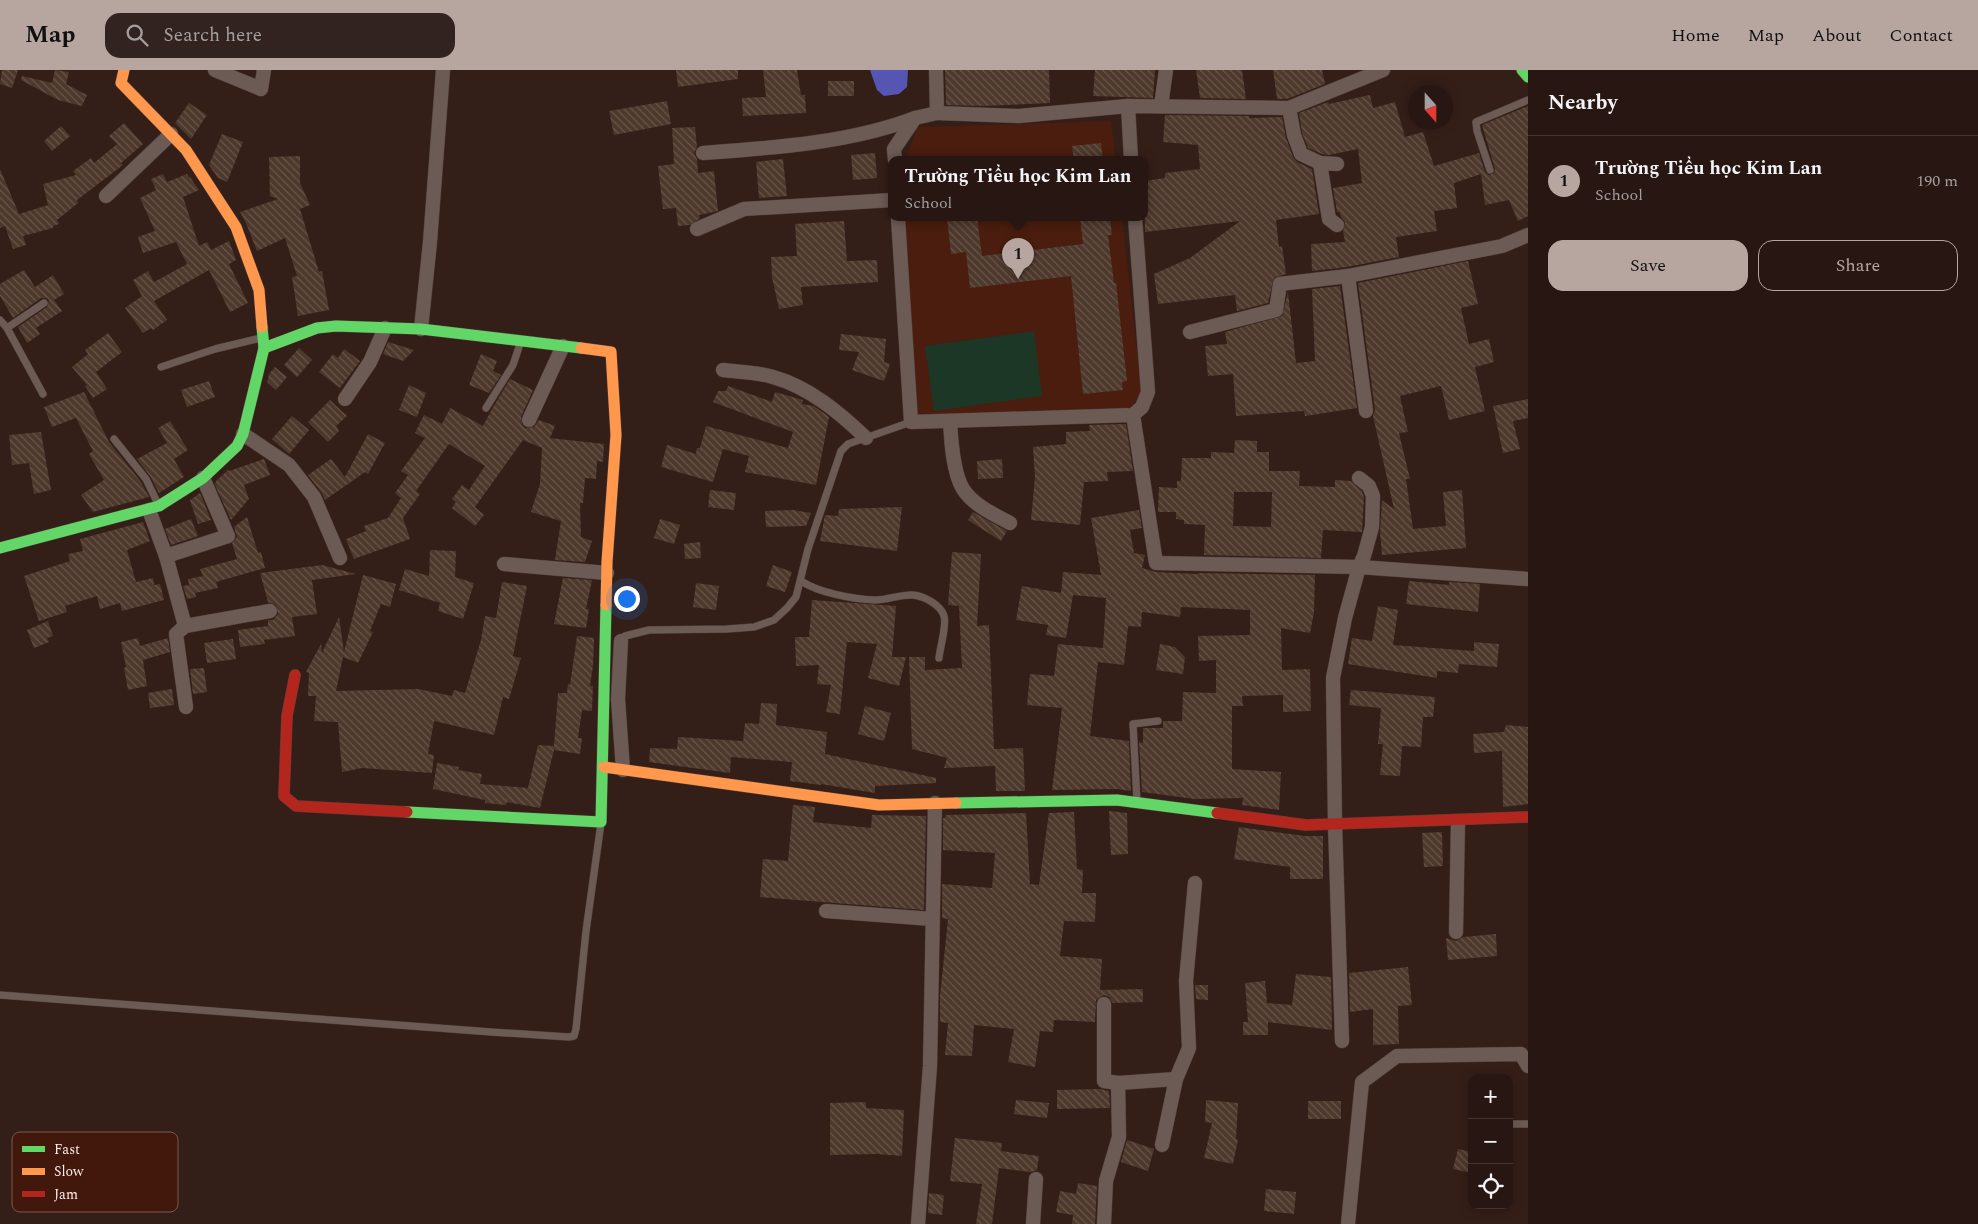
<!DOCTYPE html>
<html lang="en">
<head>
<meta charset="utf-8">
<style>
	:root { --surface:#271612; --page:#332320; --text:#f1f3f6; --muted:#a49f9f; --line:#433532; --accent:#b7a59f }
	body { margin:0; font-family:Spectral,serif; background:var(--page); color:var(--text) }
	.controls { position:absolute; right:15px; bottom:15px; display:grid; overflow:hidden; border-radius:10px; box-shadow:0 2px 12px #0003 }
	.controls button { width:45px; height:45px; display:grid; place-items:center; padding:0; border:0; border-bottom:1px solid var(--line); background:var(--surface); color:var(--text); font:25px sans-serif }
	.compass { position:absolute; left:1408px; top:15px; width:45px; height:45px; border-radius:50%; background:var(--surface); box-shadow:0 2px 12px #0003; rotate:159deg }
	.you { position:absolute; left:626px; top:528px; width:18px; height:18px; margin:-12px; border:4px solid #fff; border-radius:50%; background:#1a73e8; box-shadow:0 0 0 8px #1a73e833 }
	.badge { display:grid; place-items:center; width:32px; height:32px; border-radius:50%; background:var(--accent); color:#111; font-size:16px; font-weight:700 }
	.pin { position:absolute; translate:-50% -41px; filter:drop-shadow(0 1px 2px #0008) }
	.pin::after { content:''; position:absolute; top:26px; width:18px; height:15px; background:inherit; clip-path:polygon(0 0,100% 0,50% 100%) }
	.popup { position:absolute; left:888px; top:86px; width:260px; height:65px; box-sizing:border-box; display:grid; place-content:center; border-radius:10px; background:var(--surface); filter:drop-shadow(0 1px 4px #0005); font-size:16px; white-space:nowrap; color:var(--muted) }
	.popup b { font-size:19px; color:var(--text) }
	.popup::after { content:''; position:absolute; left:50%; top:100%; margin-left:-10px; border:10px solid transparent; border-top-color:var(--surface) }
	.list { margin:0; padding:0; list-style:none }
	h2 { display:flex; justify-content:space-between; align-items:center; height:65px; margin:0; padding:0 20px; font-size:21px }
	h2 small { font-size:16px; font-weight:400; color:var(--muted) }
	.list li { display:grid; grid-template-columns:32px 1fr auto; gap:15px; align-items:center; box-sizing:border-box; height:90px; padding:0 20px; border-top:1px solid var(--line) }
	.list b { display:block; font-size:19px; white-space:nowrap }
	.list p { margin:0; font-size:16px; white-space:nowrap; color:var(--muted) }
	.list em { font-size:16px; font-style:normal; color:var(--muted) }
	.actions { display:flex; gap:10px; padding:15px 20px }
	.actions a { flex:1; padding:11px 0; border:1px solid var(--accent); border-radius:15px; text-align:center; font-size:18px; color:var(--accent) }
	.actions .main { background:var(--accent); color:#111 }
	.icon { flex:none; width:28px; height:28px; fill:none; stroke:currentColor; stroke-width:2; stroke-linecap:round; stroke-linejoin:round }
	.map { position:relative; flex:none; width:1528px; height:1154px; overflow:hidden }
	header { display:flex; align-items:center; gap:30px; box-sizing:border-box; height:70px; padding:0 25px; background:var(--accent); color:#111 }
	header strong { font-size:24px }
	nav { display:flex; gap:28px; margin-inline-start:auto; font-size:18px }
	.search { width:350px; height:45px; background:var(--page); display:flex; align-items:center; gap:12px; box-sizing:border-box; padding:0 18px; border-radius:15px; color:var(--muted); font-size:19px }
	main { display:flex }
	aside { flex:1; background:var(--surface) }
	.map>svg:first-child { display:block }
	.built { fill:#4a1d0e }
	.pitch { fill:#1c3726 }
	.water { fill:#5556b4 }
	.building { fill:url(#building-back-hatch); fill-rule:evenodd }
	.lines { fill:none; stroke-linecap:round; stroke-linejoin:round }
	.lane-casing { stroke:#4d3c38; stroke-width:8 }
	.street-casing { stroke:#4d3c38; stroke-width:15 }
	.fast-casing { stroke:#4d3c38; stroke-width:12 }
	.slow-casing { stroke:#4d3c38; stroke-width:12 }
	.jam-casing { stroke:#4d3c38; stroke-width:12 }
	.lane { stroke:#6c5a54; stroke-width:7 }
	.street { stroke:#6c5a54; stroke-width:14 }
	.fast { stroke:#63d668; stroke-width:11 }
	.slow { stroke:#ff974d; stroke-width:11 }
	.jam { stroke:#b3261e; stroke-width:11 }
	.key { fill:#41180b; stroke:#7a584d; stroke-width:1 }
	.key-label { font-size:14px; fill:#feede8 }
</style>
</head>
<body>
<header>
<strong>Map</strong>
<div class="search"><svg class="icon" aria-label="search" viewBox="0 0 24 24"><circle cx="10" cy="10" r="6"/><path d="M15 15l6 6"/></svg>Search here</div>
<nav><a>Home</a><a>Map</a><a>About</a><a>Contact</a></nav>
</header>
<main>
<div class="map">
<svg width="1528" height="1154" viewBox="0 0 1528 1154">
	<defs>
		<pattern id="building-back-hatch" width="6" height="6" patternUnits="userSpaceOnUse" patternTransform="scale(1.25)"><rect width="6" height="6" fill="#4d382c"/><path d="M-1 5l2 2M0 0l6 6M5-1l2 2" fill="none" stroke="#68554b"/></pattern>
	</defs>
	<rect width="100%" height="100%" fill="#341e18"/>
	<g class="built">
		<path d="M1111,51L1116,90H905L918,57Z"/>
		<path d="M905,148H1122L1142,323L1128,340L913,346Z"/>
	</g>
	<path class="pitch" d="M1034,261L1042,326L934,341L925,276Z"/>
	<path class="water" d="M870,0H908L907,17L899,24L884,26L877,20Z"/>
	<g class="building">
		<path d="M2,0H18L12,18L0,14Z"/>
		<path d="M55,0L69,2L66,14L87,25L82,36L58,30L21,10L22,6L52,13Z"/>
		<path d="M676,0H738V9L678,17Z"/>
		<path d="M763,0H797L801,25H805L806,43L743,46L742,28L766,27Z"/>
		<path d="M945,0H1049L1050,33L984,36L946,35Z"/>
		<path d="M1095,0H1155L1153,28L1093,26Z"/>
		<path d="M1196,0H1242L1246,29L1200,28Z"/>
		<path d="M1273,0H1322L1325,14L1287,29H1277Z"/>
		<rect x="828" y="11" width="26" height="15"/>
		<path d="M1370,25L1373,38L1395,32L1405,67L1423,62L1434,96L1479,83L1485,102L1489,105L1494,103L1495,99L1482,55L1528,36V146L1518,151L1509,130L1485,135L1481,104L1454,113L1457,138L1434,141L1437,161L1396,167L1399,187L1347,197L1312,201L1311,174L1345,172L1343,161L1345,152L1341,147L1340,142H1337L1333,118L1362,113L1358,79L1329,85L1322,84L1308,78L1302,63L1299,43L1328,32L1329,34Z"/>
		<path d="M667,31L671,54L614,65L609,41Z"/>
		<path d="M189,33L207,45L191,69L175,53Z"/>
		<path d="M1165,45L1249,46V48L1282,47L1286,68L1293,87L1297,92L1312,99L1319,144L1276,150L1279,177L1282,176L1286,204L1274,208L1268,233L1237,241L1235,225L1158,234L1154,204L1190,188L1240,151L1145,162L1144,111L1165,108V103L1200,99L1198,75L1163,72Z"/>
		<path d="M124,53L143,74L121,93L123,95L77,130L78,133L57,150L59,154L53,156V158L23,166L26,175L13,179L5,156L0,158V99L19,144L48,135L43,114L76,105L73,101L91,88L94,93L117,74L109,66Z"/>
		<path d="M61,56L70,66L52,81L44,71Z"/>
		<path d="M695,57L697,77L694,83L697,89L698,103L714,101L718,141L699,145L700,148L690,155L678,156L676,138L663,139L658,96L674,94L672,58Z"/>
		<path d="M222,64L243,72L227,112L218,108L209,95Z"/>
		<path d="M1101,73L1103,90H1074L1072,76Z"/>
		<path d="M875,83L877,108L853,110L851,85Z"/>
		<path d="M300,86V113L310,135L300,139L319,202L322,201L329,240L298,246L292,207L297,206L285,168L257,181L246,153L240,142L278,129L270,126L269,87Z"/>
		<path d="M783,89L787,126L759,128L756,92Z"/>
		<path d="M163,104L167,112L187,104L189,108L190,107L199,120L183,127L199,176L207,172L211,180L229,171L236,190L229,194L248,233L230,242L209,200L154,231L167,250L153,260L151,258L143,263L125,238L142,226L133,210L148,201L154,212L187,194L176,172L143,183L138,167L155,161L140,128L156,120L151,109Z"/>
		<path d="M947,148H977L982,186L1083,174L1080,148H1110L1112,165H1108L1114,213H1116L1127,311L1122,312L1123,320L1083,324L1071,206L970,218L966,182L951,184Z"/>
		<path d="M844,151L847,191L877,190L878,212L801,217L803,235L779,239L772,207L771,187L797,186L795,154Z"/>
		<path d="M1468,191L1478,234L1461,238L1469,274L1489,269L1494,292L1475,297L1485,341L1449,350L1441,316L1400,326L1408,362L1399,363L1410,409H1406L1413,459L1446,456L1443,422L1462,420L1466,478L1382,485L1380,462L1382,430L1394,439L1373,346L1375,340L1358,213Z"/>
		<path d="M24,200L35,217L53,205L64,224L54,230L62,241L36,258L40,264L27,273L18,257L47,237L49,230L46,228H41L13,248L0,226V214Z"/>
		<path d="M1340,216L1357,338L1305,346L1304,341L1236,346L1233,304L1208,306L1205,276L1227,274L1225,262L1282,246L1288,222L1296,293L1315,291L1312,219Z"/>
		<path d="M108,263L122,282L96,302L107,319L93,328L85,316L87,315L72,297L88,284L85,280Z"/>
		<path d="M841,264L886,269L884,292L890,294L884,311L852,300L859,282L839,280Z"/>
		<path d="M388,272L414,280L403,291L383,284Z"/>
		<path d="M299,278L312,290L297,307L284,295Z"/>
		<path d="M344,279L360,291L340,318L319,302L333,284L338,288Z"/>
		<path d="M481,284L497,291L493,301L501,305L489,323L469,315Z"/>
		<path d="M275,297L287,307L276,320L267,312L269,304Z"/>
		<path d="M510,309L533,320L521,347L522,355L525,358L534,357L539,350L555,356L550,368L604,374L603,392L597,391L596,409L585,408L583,433H580L581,467L592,471L585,492L555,490L561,451L531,442L540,414L542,378L523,370L475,437L484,445L475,456L452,438L456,432L452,429L462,415L469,420L485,396L449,374L416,421L420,424L403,448L410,469L354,489L346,469L366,461L364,456L388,448L401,428L395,423L408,405L401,401L425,368L415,363L424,345L442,354L450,338L483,356L492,339Z"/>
		<path d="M209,311L215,327L187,337L181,320Z"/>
		<path d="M409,315L426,323L417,347L399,340Z"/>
		<path d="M728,316L772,332L775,322L803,330L802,334L814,336L829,347L816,415L745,402L749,386L723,379L713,412L661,397L667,375L696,384L697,378H700L706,356L788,378L793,362L713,332L718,321H726Z"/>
		<path d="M84,322L109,372L141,412L149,427L93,442L81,425L104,410L89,384L93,381L76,348L52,357L44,337Z"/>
		<path d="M1528,329V348L1513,351L1520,379L1503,383L1493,336Z"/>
		<path d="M330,330L347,346L336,356L339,361L328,372L308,352Z"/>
		<path d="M292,346L309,360L289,384L272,369Z"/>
		<path d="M170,351L188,380L174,389L184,407L159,423L150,406L137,389L167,373L158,358Z"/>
		<path d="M1126,354L1133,401L1107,402L1108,411L1084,412L1080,455L1031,450L1035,407L1033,377L1066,374V362L1090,361L1089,355Z"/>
		<path d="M41,362L51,420L34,424L29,393L12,395L9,365Z"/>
		<path d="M368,364L385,373L368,404L365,402L325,430L321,422L308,405L331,389L345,407Z"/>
		<path d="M1235,370L1257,371V382H1269V401H1300L1299,416L1335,417V410L1351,411L1362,421L1364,428L1362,462L1323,460L1321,488L1204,485L1205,455L1184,454V450L1176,449V442H1158L1159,417L1177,418V411H1181L1182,388H1211V382L1234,383ZM1234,422H1272L1271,457L1233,456Z"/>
		<path d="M264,389L270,405L244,415L249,429L231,450L215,415L216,411L228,400L229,401Z"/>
		<path d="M1002,389L1003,408L978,409L977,391Z"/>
		<path d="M710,420L736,423L734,440L708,437Z"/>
		<path d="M200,423L211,450L198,454L190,430Z"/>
		<path d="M902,437L897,481L820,471L825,445L838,446L839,439Z"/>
		<path d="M793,440L811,443L806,456L766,457L765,441Z"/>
		<path d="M1139,440L1142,458L1130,460L1134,483L1145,485L1142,498L1156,502L1198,504V503L1315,505L1314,542L1310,563L1281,558L1282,600L1310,599L1311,641L1283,642V625L1242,626L1243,636H1232V699L1281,702L1279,740L1242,735L1243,728L1195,729L1142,722L1139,672L1143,673V658H1163V651H1182L1183,622L1216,623V590L1199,591L1198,566L1250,565V540L1181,537L1180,547L1142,542L1141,557L1128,556L1124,595L1098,592L1090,666L1129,671L1131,721L1117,719L1052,720L1062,638L1027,635L1030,604L1054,606L1058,574L1103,578L1106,528L1073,525L1066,568L1046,565L1048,555L1016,550L1022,516L1061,523L1063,502L1101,505L1091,448Z"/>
		<path d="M973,442L1007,461L1001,471L968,450Z"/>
		<path d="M247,447L258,483L261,482L265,498L216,512L218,518L195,523L196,527L187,529L183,516L189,515L188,509L203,506L200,499L237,489L232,473L237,467L234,457Z"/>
		<path d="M191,449L198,466L171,475L165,459Z"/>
		<path d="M660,449L680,455L674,474L654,468Z"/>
		<path d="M143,452L150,471L127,480L136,512L153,508L154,515L160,514L164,530L122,541L120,533L100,539L97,526L65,536L67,542L39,551L24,506L70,491L68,484L83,481L80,469Z"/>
		<path d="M700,472L701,488L685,489L684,474Z"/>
		<path d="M430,480L456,481L455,507L474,513L463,549L438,541L440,533L399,520L405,499L429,506Z"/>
		<path d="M952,482L981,484L977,556L989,555L994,679L1023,678L1025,721H996L995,696L944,698L947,688L912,679L909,587H925V600L962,598L959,536L948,535Z"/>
		<path d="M322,495L356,504L312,510L317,544L292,547L295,566L264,570L265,574L240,577L238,560L268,556V550H273L278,544L276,535L268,532L260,503Z"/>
		<path d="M773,495L792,502L785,522L766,516Z"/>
		<path d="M363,505L396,514L390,537L381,534L370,561L373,562L358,593L343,587L336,621L418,619L452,626L454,620L465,623L481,570L485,546L496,548L502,512L527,516L513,586L521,588L509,629L503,627L494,665L434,651L428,684L434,685L432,703L362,698L342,702L338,652L314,651L316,626H308L309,603L306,602L321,574L322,583L339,547L344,582Z"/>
		<path d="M563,508L592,510L586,539H589L586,558L554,554Z"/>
		<path d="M1409,511L1449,515V512L1480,514L1478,542L1406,534Z"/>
		<path d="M696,513L719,516L716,540L693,537Z"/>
		<path d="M812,530L896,536L892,587H906L899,616L868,608L877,574L847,572L840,644L826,642L831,615L817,614L819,595L796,596L795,567H809Z"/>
		<path d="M1378,536L1398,540L1393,575L1474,581V572L1499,574L1497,597L1459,594L1458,603L1437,601V608L1348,594L1352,568L1372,571Z"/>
		<path d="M48,551L53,566L47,568L49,572L34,578L27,560Z"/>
		<path d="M577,566L594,568L593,596L590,616H593L592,641L582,640L578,668H582L580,684L554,680L540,738L507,732L506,735L485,733V730L433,719L437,693L459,697L458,700L482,704L480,714L528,718L538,675L554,676L558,623H567L568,614L570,615Z"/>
		<path d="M138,568L140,576L168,568L170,582L143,590L147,616L128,620L124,598L126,597L121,572Z"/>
		<path d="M233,569L236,589L207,593L204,573Z"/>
		<path d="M1160,574L1175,577L1185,587L1183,604L1156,600Z"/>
		<path d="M204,598L207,622L193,624L190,599Z"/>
		<path d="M172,619L174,635L150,638L148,623Z"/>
		<path d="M1351,620L1435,627L1433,647H1423L1421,677L1402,676L1400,706L1380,705L1383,674H1378L1381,638L1349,635Z"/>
		<path d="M761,633L777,634L776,655L827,662L825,684L936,708V713L875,716V723L821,714V715L790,711L792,692L731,687L730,703L649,692L650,678L677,679L678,667L743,671L745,653L759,654Z"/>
		<path d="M865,636L891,643L884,671L858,664Z"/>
		<path d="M1506,655L1528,657V734L1503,737L1502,681L1474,683L1473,664L1504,662Z"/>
		<path d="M793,735L815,737L813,752L871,758L872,745L926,746L924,840L760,827L763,789L788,791Z"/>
		<path d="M1109,741L1127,743L1128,784L1111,785Z"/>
		<path d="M1074,742L1077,799L1083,800L1082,823H1096L1095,852L1064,851L1060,886L1102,889L1100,920L1143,919V932L1113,933L1109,927L1104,925L1096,930L1095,952L1054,950L1053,962L1040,961L1035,997L1008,992L1014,959L974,955L972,986L945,985L948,953L940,952V926L948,849L942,848V814L992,818L995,783L943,780V748H945L946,745L1026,743L1030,814L1039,815L1049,743Z"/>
		<path d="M1239,757L1305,766H1323V809H1290V797L1234,789Z"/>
		<path d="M1442,762L1443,796L1424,797L1422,763Z"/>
		<path d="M1496,864L1497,886L1448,890L1446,868L1456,871L1463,867Z"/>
		<path d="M1408,897L1412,935L1398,936L1399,974L1373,975V939L1350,942L1349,903Z"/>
		<path d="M1296,904L1331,907L1332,960L1268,952V965H1243V952H1248L1245,913L1265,911L1267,933L1292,935Z"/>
		<path d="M1195,915H1208V930L1196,929Z"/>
		<path d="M1100,1019L1109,1021L1110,1038L1057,1039V1020Z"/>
		<path d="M1016,1030L1049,1033L1047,1048L1014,1044Z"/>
		<path d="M1206,1030L1238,1033L1236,1069L1238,1070L1233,1094L1204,1088L1212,1053L1205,1052Z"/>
		<rect x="1308" y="1031" width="33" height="18"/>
		<path d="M866,1032V1038L904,1040L902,1086L877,1084L830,1085V1033Z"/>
		<path d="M955,1068L1002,1073L1001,1081L1039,1086L1037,1100L1031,1102L999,1098L992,1154H976L982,1114L950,1111Z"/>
		<path d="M1127,1070L1154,1079L1148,1101L1121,1092Z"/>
		<path d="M1458,1079L1472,1082V1103L1453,1099Z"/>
		<path d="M1078,1113L1097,1116L1095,1154H1072L1073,1145L1056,1142L1060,1121L1076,1124Z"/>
		<path d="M1266,1119L1296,1122L1294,1144L1264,1141Z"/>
		<path d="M929,1123L944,1125L942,1145L928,1143Z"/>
	</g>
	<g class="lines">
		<defs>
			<g id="lane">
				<path d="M1490,100L1477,61L1476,52L1528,30"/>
				<path d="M0,250L7,258L43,324"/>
				<path d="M7,258L44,233"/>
				<path d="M161,297L215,279L261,268"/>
				<path d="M486,338L513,295L521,271"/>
				<path d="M114,369L146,409L158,434"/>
				<path d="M801,511C819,523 853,529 875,530C888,530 901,524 913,525C924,526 941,535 944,546C947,555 940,577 939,588"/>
				<path d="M621,571L625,566L649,560L727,559L754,557L774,550L787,538L796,527L808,479L841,381L848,374L911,352"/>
				<path d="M1137,732L1133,654L1158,651"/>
				<path d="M0,925L491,962L569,967L574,966L576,959L586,861L601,753"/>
				<path d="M1509,1054H1528"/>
			</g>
			<g id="street">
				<path d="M215,0L261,19L264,0"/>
				<path d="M1128,36L1131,90"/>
				<path d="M1161,36L1166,0"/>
				<path d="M1289,38L1294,65L1301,84L1320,93L1337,94"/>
				<path d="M937,43L1019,46L1128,36L1289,38L1383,0"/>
				<path d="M703,83C772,78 850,73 915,48"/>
				<path d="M895,90L894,79L915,48L937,43L936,0"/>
				<path d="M1320,93L1329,149L1337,155"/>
				<path d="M106,126L171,64"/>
				<path d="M898,148L911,352L1133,345L1142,337L1148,322L1135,148"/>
				<path d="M697,159L744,139L892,130"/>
				<path d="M1348,206L1366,341"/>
				<path d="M421,259L430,172L443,0"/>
				<path d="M1190,262L1276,240L1280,214L1348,206L1502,176L1528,165"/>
				<path d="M723,300C739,302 757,302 773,307C809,317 840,343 866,368"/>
				<path d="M345,329L370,292L385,258"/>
				<path d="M1133,345L1156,493L1359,497L1528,509"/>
				<path d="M529,350L563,276"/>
				<path d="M950,351C951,370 953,403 963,419C973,435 995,445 1010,453"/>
				<path d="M243,364L289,395L314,427L340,488"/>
				<path d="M149,440L166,486L185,556L270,541"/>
				<path d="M166,486L228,466L203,408"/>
				<path d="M504,494L607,503"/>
				<path d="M185,556L176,564L186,637"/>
				<path d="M621,571L618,629L623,700"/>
				<path d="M826,841L932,849"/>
				<path d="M1456,862L1458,751"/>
				<path d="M1342,971L1335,754L1333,608L1345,548L1359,497L1364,486L1372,457L1373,426L1369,416L1359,408"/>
				<path d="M1118,1013L1176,1009"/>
				<path d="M1162,1075L1176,1009L1189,978L1186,911L1195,813"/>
				<path d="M918,1154L930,996L935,733"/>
				<path d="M1033,1154L1036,1109"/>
				<path d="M1104,1154L1106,1111L1119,1067L1118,1013L1104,1011V934"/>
				<path d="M1348,1154L1362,1012L1397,986L1521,984L1528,996"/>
			</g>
			<g id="fast">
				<path d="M1522,0L1528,7"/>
				<path d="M264,278L317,258L336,256L421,259L581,278"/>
				<path d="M0,478L159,436L203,408L237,376L243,364L264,278L262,257"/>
				<path d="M956,733L1117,730L1217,743"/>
				<path d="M407,742L601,752L606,535"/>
			</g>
			<g id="slow">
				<path d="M124,0L121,13L186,80L236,157L259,220L262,257"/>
				<path d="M581,278L611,282L616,365L607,492L606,535"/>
				<path d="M604,697L879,735L956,733"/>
			</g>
			<g id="jam">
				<path d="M295,605L287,646L284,726L296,736L407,742"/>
				<path d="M1217,743L1306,755L1528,747"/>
			</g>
		</defs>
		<use href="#lane" class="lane-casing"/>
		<use href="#street" class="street-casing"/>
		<use href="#fast" class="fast-casing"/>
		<use href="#slow" class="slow-casing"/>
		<use href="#jam" class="jam-casing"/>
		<use href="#lane" class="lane"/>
		<use href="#street" class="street"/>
		<use href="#fast" class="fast"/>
		<use href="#slow" class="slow"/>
		<use href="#jam" class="jam"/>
	</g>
	<rect x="12" y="1062" width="166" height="80" rx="8" class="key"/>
	<rect x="22" y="1076" width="23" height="6" fill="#63d668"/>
	<rect x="22" y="1098" width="23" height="7" fill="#ff974d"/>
	<rect x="22" y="1121" width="23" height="6" fill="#b3261e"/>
	<g class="key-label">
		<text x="54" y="1084">Fast</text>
		<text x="54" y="1106">Slow</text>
		<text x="54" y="1129">Jam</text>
	</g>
</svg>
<div class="controls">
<button>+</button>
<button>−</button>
<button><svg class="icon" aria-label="locate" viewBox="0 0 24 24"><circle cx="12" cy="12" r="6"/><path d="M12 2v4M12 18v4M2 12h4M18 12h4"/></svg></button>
</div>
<svg class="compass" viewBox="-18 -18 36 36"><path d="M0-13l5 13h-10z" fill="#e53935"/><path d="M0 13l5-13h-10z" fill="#a49f9f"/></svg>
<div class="you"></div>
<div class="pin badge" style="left:1018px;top:209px">1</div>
<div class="popup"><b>Trường Tiểu học Kim Lan</b>School</div>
</div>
<aside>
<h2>Nearby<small></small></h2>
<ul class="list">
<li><span class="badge">1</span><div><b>Trường Tiểu học Kim Lan</b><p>School</p></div><em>190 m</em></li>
</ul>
<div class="actions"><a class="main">Save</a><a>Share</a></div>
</aside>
</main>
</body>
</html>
